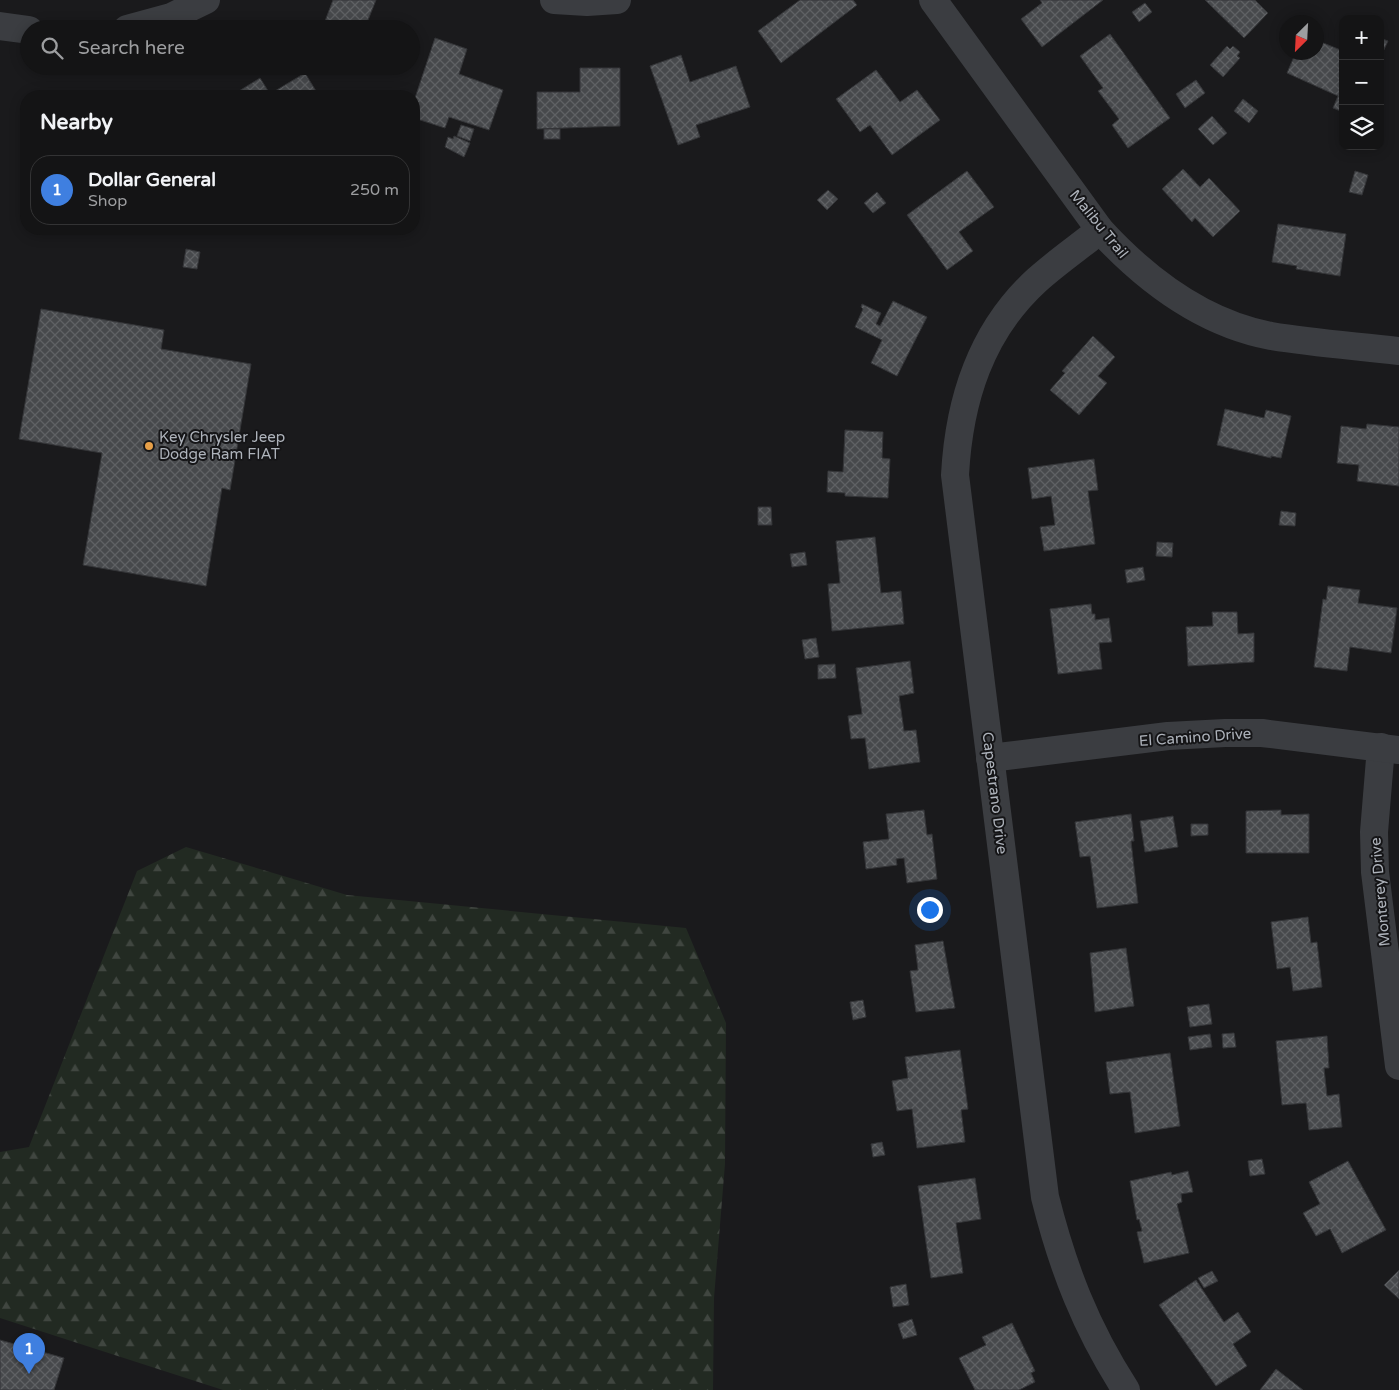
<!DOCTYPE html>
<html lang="en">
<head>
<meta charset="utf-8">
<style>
	:root { --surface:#141415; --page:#212122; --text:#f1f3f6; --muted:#9d9ea0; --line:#333334; --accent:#e69f48 }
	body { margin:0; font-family:"Varela Round",sans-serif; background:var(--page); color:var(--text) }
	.controls { position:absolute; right:15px; top:15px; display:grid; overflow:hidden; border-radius:10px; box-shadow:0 2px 12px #0003 }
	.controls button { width:45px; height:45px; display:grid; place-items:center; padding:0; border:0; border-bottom:1px solid var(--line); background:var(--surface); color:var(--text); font:25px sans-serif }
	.compass { position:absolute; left:1279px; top:15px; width:45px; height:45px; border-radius:50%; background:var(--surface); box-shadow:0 2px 12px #0003; rotate:204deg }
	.you { position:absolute; left:929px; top:909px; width:18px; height:18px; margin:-12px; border:4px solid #fff; border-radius:50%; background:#1a73e8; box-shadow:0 0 0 8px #1a73e833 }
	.badge { display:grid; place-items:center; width:32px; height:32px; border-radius:50%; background:var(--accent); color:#fff; font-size:16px; font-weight:700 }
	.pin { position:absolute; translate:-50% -41px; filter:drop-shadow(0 1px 2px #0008) }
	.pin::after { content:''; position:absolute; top:26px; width:18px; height:15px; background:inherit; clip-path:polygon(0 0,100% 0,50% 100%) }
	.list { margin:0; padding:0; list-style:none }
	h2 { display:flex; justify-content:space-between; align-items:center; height:65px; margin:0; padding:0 20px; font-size:21px }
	h2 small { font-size:16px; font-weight:400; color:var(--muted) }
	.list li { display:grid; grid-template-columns:32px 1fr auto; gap:15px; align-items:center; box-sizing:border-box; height:70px; margin:0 10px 10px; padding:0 10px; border:1px solid var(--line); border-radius:20px }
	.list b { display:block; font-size:19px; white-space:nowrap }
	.list p { margin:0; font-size:16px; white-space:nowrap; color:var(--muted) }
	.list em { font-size:16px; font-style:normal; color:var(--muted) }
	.icon { flex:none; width:28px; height:28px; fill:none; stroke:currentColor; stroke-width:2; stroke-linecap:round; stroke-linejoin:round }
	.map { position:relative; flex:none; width:1399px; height:1390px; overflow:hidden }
	.search { position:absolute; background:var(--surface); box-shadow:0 2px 12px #0003; left:20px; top:20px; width:400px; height:55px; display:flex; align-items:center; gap:12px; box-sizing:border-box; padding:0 18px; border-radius:28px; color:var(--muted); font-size:19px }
	.panel { position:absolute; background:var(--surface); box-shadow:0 2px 12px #0003; left:20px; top:90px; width:400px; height:145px; border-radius:20px }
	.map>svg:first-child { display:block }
	.forest { fill:url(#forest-firs) }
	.building { fill:url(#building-cross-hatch); stroke:#343538 }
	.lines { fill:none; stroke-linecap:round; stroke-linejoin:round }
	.minor { stroke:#3b3d41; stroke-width:28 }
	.poi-dot { fill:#e69f48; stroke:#151517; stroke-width:2 }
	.labels { text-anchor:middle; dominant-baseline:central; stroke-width:4; stroke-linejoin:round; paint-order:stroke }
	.street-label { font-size:15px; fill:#aeb3bb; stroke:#151517 }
	.poi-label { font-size:15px; fill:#aeb3bb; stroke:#151517; text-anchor:start }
</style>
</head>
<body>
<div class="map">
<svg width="1399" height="1390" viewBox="0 0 1399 1390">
	<defs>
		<pattern id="forest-firs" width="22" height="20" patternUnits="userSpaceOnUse" patternTransform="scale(1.25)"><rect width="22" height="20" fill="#222a22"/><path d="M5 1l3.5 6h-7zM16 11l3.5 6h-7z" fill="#404640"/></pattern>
		<pattern id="building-cross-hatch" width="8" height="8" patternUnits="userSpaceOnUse" patternTransform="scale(1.25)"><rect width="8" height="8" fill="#47494c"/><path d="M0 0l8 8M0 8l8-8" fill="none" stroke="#5f6164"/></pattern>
	</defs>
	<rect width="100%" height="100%" fill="#1a1a1c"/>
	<path class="forest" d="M186,847L347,895L686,928L726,1023L725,1164L714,1298L713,1390H223L0,1318V1152L29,1147L137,871Z"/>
	<g class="building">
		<path d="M333,0H376L368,20L393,29H322Z"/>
		<path d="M800,0H853L857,5L781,63L758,31Z"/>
		<path d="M1040,0H1103L1042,47L1021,19L1042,3Z"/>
		<path d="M1205,0H1255L1268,13L1244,38Z"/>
		<path d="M1145,3L1152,12L1139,22L1132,12Z"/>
		<path d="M1110,34L1170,118L1128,148L1112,125L1119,119L1098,91L1103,88L1080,56Z"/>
		<path d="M435,38L467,49L459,74L503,90L489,130L449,117L445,128L414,118V101Z"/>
		<path d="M1380,38L1388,41L1380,58Z"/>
		<path d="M1316,40L1343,51V112L1333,108L1338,96L1287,73L1296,52H1316Z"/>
		<path d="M1227,46L1230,49L1233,46L1240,52L1237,56L1240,58L1223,77L1210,65Z"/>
		<path d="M681,55L690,82L736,66L750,107L696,125L700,137L678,145L650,66Z"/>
		<path d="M580,68H620V126L537,129V92H580Z"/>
		<path d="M876,70L900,102L917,90L940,120L892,155L870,125L860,132L836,99Z"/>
		<path d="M305,73L319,96H231L260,78L270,94Z"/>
		<path d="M1196,80L1205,93L1185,108L1176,94Z"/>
		<path d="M1243,99L1258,111L1249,123L1234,111Z"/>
		<path d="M1212,116L1227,133L1213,145L1198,129Z"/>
		<path d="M461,125L474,129L470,141L457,136Z"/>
		<rect x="544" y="129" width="16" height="10"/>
		<path d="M454,136L470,143L464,157L445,147L448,137L453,139Z"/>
		<path d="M1183,169L1200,187L1209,178L1240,211L1213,237L1195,218L1192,222L1162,189Z"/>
		<path d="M967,171L994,207L959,232L973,251L947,270L907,215Z"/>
		<path d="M1355,171L1368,175L1362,195L1349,192Z"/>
		<path d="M828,190L838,199L827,210L817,200Z"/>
		<path d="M877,192L886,203L873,213L864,203Z"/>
		<path d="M1278,224L1346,234L1340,276L1296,269L1297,266L1272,262Z"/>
		<path d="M186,249L200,252L197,269L183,267Z"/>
		<path d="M893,301L927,317L897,376L871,363L882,340L855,327L863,309L861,307L862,304L881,313L876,324L880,326Z"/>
		<path d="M41,309L164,330L161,349L251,364L230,490L222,488L206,586L83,565L102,453L19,439Z"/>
		<path d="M1093,336L1115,357L1098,376L1107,383L1079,415L1050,390L1065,373L1062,371Z"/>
		<path d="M1225,409L1264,418L1266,410L1291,416L1281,458L1271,456V458L1217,445Z"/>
		<path d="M1367,424L1399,427V486L1357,481L1359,465L1337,463L1341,426L1366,429Z"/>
		<path d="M845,430L883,432L882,458L890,459L888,498L845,496V493L827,492L828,471L843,472Z"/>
		<path d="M1094,459L1098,490L1088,491L1095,544L1044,551L1040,527L1055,525L1051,496L1032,499L1028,468Z"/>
		<path d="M758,507H771L772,525H758Z"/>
		<path d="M1281,511L1296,513L1295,526L1279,525Z"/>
		<path d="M875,537L881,593L901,591L904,624L832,631L828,584L840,583L836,541Z"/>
		<path d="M1157,542L1173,543L1172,557L1156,556Z"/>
		<path d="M805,552L807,565L792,567L790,554Z"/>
		<path d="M1143,567L1145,580L1127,583L1125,570Z"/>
		<path d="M1328,586L1360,590L1358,603L1397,608L1391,653L1350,647L1347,671L1314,667L1323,599L1326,600Z"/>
		<path d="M1091,604L1092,614H1095V620L1109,618L1112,642L1099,643L1102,669L1058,674L1050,609Z"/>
		<path d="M1212,612H1237L1238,634L1254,633V662L1188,666L1186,627L1213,626Z"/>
		<path d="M816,638L819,657L805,659L802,640Z"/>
		<path d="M910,661L914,693L899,696L904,731L916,730L920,762L869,769L865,738L851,739L848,716L862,714L856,668Z"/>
		<path d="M835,664L836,678L818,679V665Z"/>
		<path d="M924,810L927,835L932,834L937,879L907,883L904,858L896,859L897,865L866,869L863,842L889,839L886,814Z"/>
		<path d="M1281,810V815L1309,814V853H1246V811Z"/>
		<path d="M1131,814L1134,841H1131L1138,903L1097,908L1090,856L1080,857L1075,822Z"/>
		<path d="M1173,816L1178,847L1145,852L1140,821Z"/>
		<path d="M1191,824H1208V835L1191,836Z"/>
		<path d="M1308,917L1311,943L1317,942L1322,987L1293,991L1290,967L1277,969L1271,922Z"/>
		<path d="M943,941L955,1008L916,1012L910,971L918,970L915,945Z"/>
		<path d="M1126,948L1134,1006L1095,1012L1090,953Z"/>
		<path d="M863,1000L866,1017L853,1020L850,1002Z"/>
		<path d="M1209,1004L1212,1024L1190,1027L1187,1007Z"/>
		<path d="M1234,1033L1236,1047L1223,1048L1222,1034Z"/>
		<path d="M1210,1034L1212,1047L1190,1050L1188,1037Z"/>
		<path d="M1327,1036L1329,1068H1324L1327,1096L1339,1094L1342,1127L1309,1130L1306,1103L1282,1105L1276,1041Z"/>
		<path d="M960,1050L968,1109L961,1110L965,1142L917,1148L912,1109L897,1111L892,1081L908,1078L905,1057Z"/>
		<path d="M1170,1053L1180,1126L1135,1133L1130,1092L1110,1094L1106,1062Z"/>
		<path d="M882,1142L885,1155L873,1157L871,1144Z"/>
		<path d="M1262,1159L1265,1174L1250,1176L1248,1161Z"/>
		<path d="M1348,1161L1386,1230L1342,1253L1330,1229L1316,1236L1303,1213L1320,1204L1309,1182Z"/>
		<path d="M1188,1171L1193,1192L1181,1194L1182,1202L1177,1204L1189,1253L1144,1263L1137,1232L1142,1231L1139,1219L1137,1220L1130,1181L1171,1172L1172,1175Z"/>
		<path d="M975,1178L981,1219L956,1223L963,1273L931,1278L918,1186Z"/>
		<path d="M1399,1270V1299L1384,1285Z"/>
		<path d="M1212,1271L1218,1281L1204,1288L1198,1278Z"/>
		<path d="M1196,1280L1224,1322L1238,1312L1251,1332L1233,1344L1247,1366L1216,1386L1159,1305Z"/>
		<path d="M906,1284L909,1305L893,1307L890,1287Z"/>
		<path d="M912,1319L917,1335L903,1339L898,1324Z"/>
		<path d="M1012,1323L1035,1371L1031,1373L1035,1382L1019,1390H975L959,1358L986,1345L982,1337Z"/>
		<path d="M0,1340L64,1358L54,1390H0Z"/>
		<path d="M1276,1369L1303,1390H1260Z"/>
	</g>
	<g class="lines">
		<g class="minor">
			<path d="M554,0L587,2L617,0"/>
			<path d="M933,0L1100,230C1146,280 1202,323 1271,336C1313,343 1357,346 1399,351"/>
			<path d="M0,26L29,30"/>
			<path d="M127,29L171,17L206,0"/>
			<path d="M1100,230C1079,247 1057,262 1037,280C980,332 959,401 955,475L1045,1197C1063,1269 1086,1328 1126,1390"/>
			<path d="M1381,747L1374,832L1375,872L1399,1066"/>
			<path d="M990,758L1168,736L1225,733H1262L1399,750"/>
		</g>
	</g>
	<circle class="poi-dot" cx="149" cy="446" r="5"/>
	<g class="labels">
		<g class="street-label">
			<text transform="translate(1099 224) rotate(51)">Malibu Trail</text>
			<text transform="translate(1195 737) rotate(-4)">El Camino Drive</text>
			<text transform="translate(995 793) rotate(83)">Capestrano Drive</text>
			<text transform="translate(1380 892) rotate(-95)">Monterey Drive</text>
		</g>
		<g class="poi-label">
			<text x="159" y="437">Key Chrysler Jeep<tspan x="159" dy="17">Dodge Ram FIAT</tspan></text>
		</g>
	</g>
</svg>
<div class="controls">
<button>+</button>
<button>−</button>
<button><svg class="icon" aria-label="layers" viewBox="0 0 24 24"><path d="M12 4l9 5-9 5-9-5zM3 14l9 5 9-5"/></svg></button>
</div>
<svg class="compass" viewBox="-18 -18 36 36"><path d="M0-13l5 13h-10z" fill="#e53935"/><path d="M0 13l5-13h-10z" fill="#9d9ea0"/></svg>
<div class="you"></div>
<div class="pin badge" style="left:29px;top:1374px;background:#3f7fe0">1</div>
<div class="search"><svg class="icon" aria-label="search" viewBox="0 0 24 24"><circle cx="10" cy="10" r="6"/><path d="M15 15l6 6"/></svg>Search here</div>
<section class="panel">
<h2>Nearby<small></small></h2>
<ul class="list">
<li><span class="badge" style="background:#3f7fe0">1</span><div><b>Dollar General</b><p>Shop</p></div><em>250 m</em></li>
</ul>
</section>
</div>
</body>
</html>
